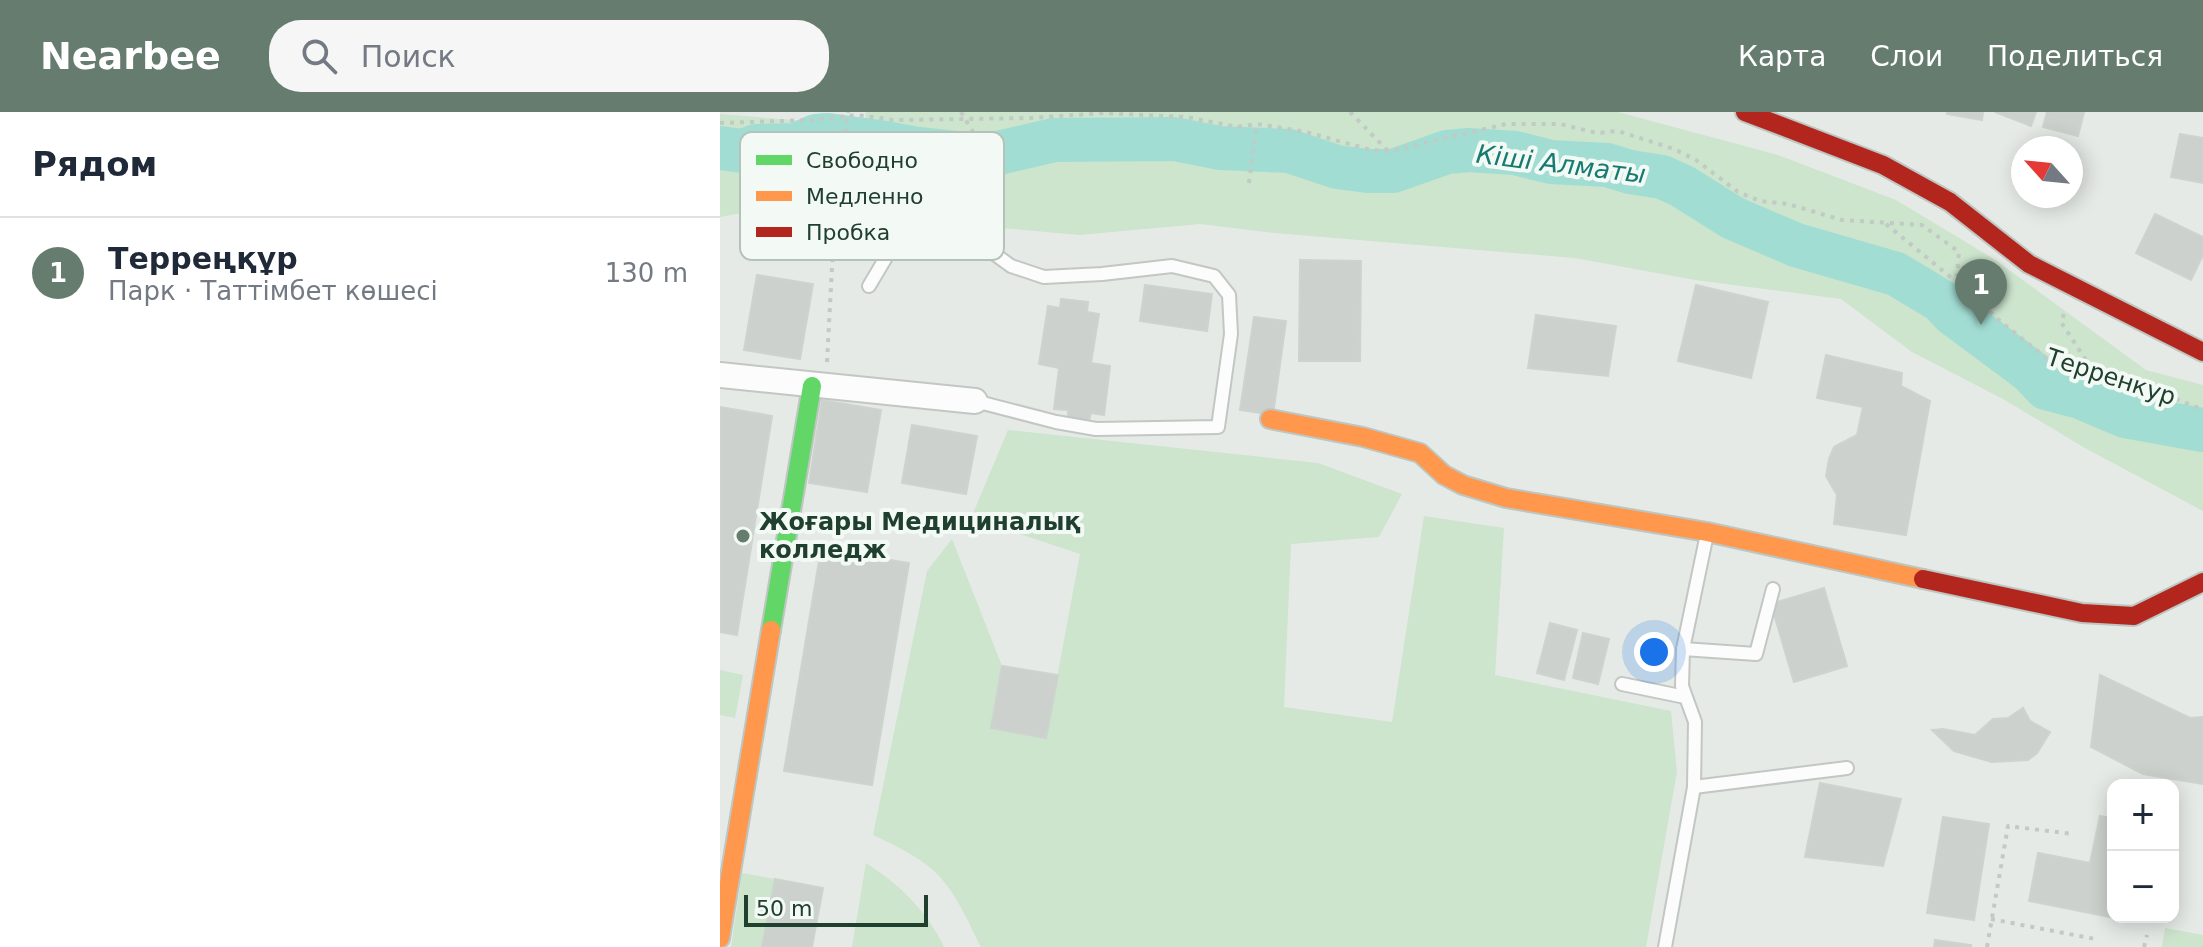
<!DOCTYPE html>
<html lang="ru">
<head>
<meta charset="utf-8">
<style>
	:root { --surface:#fff; --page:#f6f6f7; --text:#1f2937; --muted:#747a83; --line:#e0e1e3; --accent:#657c6f }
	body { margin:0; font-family:"DejaVu Sans",sans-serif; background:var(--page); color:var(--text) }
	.controls { position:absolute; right:24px; bottom:24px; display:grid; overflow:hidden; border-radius:16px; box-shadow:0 4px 20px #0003 }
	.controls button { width:72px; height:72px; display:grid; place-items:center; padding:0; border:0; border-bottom:2px solid var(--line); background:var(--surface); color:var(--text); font:40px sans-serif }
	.compass { position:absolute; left:1291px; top:24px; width:72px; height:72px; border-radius:50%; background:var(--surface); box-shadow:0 4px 20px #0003; rotate:297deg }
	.scale { position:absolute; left:24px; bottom:20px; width:184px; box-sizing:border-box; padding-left:8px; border:4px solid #20402f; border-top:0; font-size:22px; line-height:28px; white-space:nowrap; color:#20402f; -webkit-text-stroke:6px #f3f9f4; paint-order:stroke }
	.you { position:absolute; left:934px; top:540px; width:28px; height:28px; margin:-20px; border:6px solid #fff; border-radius:50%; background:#1a73e8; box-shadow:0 0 0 12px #1a73e833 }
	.badge { display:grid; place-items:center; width:52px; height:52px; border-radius:50%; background:var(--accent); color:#fff; font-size:26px; font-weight:700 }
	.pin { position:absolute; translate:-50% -66px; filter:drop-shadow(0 2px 4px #0008) }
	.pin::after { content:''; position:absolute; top:42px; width:28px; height:24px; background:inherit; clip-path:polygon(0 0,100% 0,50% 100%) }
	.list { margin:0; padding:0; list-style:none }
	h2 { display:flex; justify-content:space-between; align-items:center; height:104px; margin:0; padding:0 32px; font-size:34px }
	h2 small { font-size:26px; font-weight:400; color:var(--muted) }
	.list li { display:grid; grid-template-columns:52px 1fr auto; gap:24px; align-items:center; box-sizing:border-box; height:112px; padding:0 32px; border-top:2px solid var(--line) }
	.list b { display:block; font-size:30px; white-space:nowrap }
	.list p { margin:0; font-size:26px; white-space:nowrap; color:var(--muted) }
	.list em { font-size:26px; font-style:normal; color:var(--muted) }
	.icon { flex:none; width:44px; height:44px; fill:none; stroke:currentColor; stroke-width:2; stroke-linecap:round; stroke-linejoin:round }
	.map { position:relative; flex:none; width:1483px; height:835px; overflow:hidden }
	header { display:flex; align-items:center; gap:48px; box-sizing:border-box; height:112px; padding:0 40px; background:var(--accent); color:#fff }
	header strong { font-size:38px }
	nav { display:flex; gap:44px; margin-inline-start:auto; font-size:28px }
	.search { width:560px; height:72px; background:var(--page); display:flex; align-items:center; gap:20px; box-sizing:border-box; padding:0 28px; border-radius:32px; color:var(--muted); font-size:30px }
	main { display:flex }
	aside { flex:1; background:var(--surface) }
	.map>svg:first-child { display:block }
	.green { fill:#cde4cd }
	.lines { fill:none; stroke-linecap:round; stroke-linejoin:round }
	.river { stroke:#a2ddd4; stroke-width:44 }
	.building { fill:#ccd1ce; stroke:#cdd3cf; stroke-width:2 }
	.lane-casing { stroke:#c2c7c3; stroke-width:16 }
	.street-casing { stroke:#c2c7c3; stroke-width:28 }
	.fast-casing { stroke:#bec6c1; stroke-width:22 }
	.slow-casing { stroke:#bec6c1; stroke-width:22 }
	.jam-casing { stroke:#bec6c1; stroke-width:22 }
	.path { stroke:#c1cac4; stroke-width:4; stroke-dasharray:4 6; stroke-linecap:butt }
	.lane { stroke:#fbfcfb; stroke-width:12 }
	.street { stroke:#fbfcfb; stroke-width:24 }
	.fast { stroke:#63d668; stroke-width:18 }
	.slow { stroke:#ff974d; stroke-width:18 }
	.jam { stroke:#b3261e; stroke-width:18 }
	.path-bridge { stroke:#c1cac4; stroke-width:4; stroke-dasharray:4 6; stroke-linecap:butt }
	.poi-dot { fill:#657c6f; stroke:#f3f9f4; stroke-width:3 }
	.labels { text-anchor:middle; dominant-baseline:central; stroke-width:8; stroke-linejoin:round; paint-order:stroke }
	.street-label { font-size:24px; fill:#20402f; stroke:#f3f9f4 }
	.poi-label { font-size:24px; font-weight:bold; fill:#20402f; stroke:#f3f9f4; text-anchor:start }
	.water-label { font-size:26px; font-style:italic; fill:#157b71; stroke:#f3f9f4 }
	.key { fill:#f3f9f4; stroke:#b4c2b9; stroke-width:2 }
	.key-label { font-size:22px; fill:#20402f }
</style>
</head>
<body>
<header>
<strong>Nearbee</strong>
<div class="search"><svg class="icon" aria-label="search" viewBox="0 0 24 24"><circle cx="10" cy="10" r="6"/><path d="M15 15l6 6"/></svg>Поиск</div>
<nav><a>Карта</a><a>Слои</a><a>Поделиться</a></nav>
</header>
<main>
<aside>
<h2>Рядом<small></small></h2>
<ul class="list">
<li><span class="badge">1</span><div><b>Терреңқұр</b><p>Парк · Таттімбет көшесі</p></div><em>130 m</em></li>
</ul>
</aside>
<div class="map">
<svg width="1483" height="835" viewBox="0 0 1483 835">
	<rect width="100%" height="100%" fill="#e5eae6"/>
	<g class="green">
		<path d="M146,0H898L1058,43L1176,88L1274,147L1426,258L1483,273V399L1365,336L1283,287L1192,240L1121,187L975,168L855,146L555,121L480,112L359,123L137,103Z"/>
		<path d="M0,2L112,11L96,87L0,105Z"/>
		<path d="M288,318L598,351L682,382L659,425L571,432L564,595L672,610L704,404L784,416L775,563L951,599L957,660L926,835H261C248,810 235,778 214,759C196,743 174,733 153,723L207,459L232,427L282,554L271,615L326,625L360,442L251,406Z"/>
		<path d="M0,558L23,563L15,606L0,603Z"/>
		<path d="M146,751C179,772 207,799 224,835H132Z"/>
		<path d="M22,761L55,767L42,835H11Z"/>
		<path d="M1445,816L1483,823V835H1442Z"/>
	</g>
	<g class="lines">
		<path class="river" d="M0,36L23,39L36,34L77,33L96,24L108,23L166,31L198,37L265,44L334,28L454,27L500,36L569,39L617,55L648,59H673L727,40L749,38L795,41L831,50L887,53L910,60L942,65L962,74L1013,106L1076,133L1176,162L1221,189L1232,201L1310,259L1326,276L1360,285L1405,304L1483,318"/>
	</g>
	<g class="building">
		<path d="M1227,0H1263L1262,8L1227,2Z"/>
		<path d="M1275,0H1316L1311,14Z"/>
		<path d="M1327,0H1364L1358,24L1323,15Z"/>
		<path d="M1460,22L1483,26V71L1451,65Z"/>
		<path d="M1435,102L1483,125V143L1471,168L1416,141Z"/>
		<path d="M580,148L641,149L640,249H579Z"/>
		<path d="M37,163L93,172L80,247L24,238Z"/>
		<path d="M425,173L492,182L487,219L420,209Z"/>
		<path d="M976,173L1048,190L1031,266L958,249Z"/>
		<path d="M341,187L368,190L367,200L379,202L371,251L390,254L384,303L371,301L369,309L348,306V298L334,297L339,256L319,252L328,194L340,196Z"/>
		<path d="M816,203L896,214L888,264L808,256Z"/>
		<path d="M534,205L566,209L553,303L520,298Z"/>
		<path d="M1106,243L1182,261L1181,274L1210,289L1186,423L1114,412L1117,383L1106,364L1109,347L1114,335L1137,323L1143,295L1097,286Z"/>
		<path d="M102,288L161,298L147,380L89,371Z"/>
		<path d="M0,295L52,304L17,523L0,520Z"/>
		<path d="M192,313L257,324L246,382L182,371Z"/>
		<path d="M101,437L189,451L152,673L64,659Z"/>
		<path d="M1104,476L1127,554L1074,570L1051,492Z"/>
		<path d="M830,511L857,518L844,568L817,561Z"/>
		<path d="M863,521L889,527L878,572L853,566Z"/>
		<path d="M282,554L338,563L326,626L271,616Z"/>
		<path d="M1380,563L1470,606L1483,605V672L1423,662L1371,635Z"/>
		<path d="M1303,596L1310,609L1330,620L1317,641L1308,648L1272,650L1234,639L1212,618L1223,617L1255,623L1273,607L1288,606Z"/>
		<path d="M1100,671L1181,687L1163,754L1085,745Z"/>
		<path d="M1380,704L1393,706V805H1405V808L1309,789L1318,741L1370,751Z"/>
		<path d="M1223,705L1269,712L1254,808L1207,801Z"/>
		<path d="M55,767L103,776L92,835H42Z"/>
		<path d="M1215,828L1251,833V835H1214Z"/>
	</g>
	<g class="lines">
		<defs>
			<g id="lane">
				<path d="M149,174L168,142L195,123L226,122L247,133L269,138L291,154L324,165L382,162L452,154L494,164L509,183L511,222L498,315L376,317L336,310L255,289"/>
				<path d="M963,537L1036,542L1053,477"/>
				<path d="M902,572L965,585"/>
				<path d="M974,675L1127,656"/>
				<path d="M945,835L974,675L975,610L962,574L963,537L987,422"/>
			</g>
			<path id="street" d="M0,263L255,289"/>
			<path id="fast" d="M51,518L92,274"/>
			<g id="slow">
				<path d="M550,307L643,325L700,341L724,363L743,373L786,386L987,420L1203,467"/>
				<path d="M0,826L51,518"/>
			</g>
			<g id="jam">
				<path d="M1025,0L1163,53L1230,90L1309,152L1483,240"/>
				<path d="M1203,467L1362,501L1414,504L1483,470"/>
			</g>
		</defs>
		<use href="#lane" class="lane-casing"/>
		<use href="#street" class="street-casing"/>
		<use href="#fast" class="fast-casing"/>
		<use href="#slow" class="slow-casing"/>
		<use href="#jam" class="jam-casing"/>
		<g class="path">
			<path d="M241,0L263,37L264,58"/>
			<path d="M630,0L667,38"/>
			<path d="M0,11L92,8L137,3L174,8L311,6L384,1L466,5L518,15L536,12L550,14L586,20L651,38L671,39L786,12H840L877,21L898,19L954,37L976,48L1018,80L1040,89L1068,92L1122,108L1202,113L1239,140L1237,162L1275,205L1331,250L1406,266L1483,298"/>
			<path d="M529,71L537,12"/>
			<path d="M1166,112L1251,182"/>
			<path d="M1344,202L1341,210L1373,259"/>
			<path d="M107,250L116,80"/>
			<path d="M1271,807L1375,827"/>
			<path d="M1267,835L1288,714L1352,722"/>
			<path d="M1424,835L1427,823"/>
		</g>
		<use href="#lane" class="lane"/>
		<use href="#street" class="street"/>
		<use href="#fast" class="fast"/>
		<use href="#slow" class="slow"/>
		<use href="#jam" class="jam"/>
		<path class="path-bridge" d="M116,80L128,0"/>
	</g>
	<circle class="poi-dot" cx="23" cy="424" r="8"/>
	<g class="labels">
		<g class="street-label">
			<text transform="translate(1391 265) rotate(18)">Терренкур</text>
		</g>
		<g class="poi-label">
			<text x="39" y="410">Жоғары Медициналық<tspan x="39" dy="28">колледж</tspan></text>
		</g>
		<g class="water-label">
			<text transform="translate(841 52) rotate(7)">Кіші Алматы</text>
		</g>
	</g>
	<rect x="20" y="20" width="264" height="128" rx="12" class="key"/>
	<rect x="36" y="43" width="36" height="10" fill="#63d668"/>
	<rect x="36" y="79" width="36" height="10" fill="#ff974d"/>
	<rect x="36" y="115" width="36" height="10" fill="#b3261e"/>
	<g class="key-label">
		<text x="86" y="56">Свободно</text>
		<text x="86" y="92">Медленно</text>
		<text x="86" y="128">Пробка</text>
	</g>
</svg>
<div class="controls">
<button>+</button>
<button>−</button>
</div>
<svg class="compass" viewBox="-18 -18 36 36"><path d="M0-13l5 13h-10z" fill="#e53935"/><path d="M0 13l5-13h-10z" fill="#747a83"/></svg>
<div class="scale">50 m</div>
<div class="you"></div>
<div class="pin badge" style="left:1261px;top:213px">1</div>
</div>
</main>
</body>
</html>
